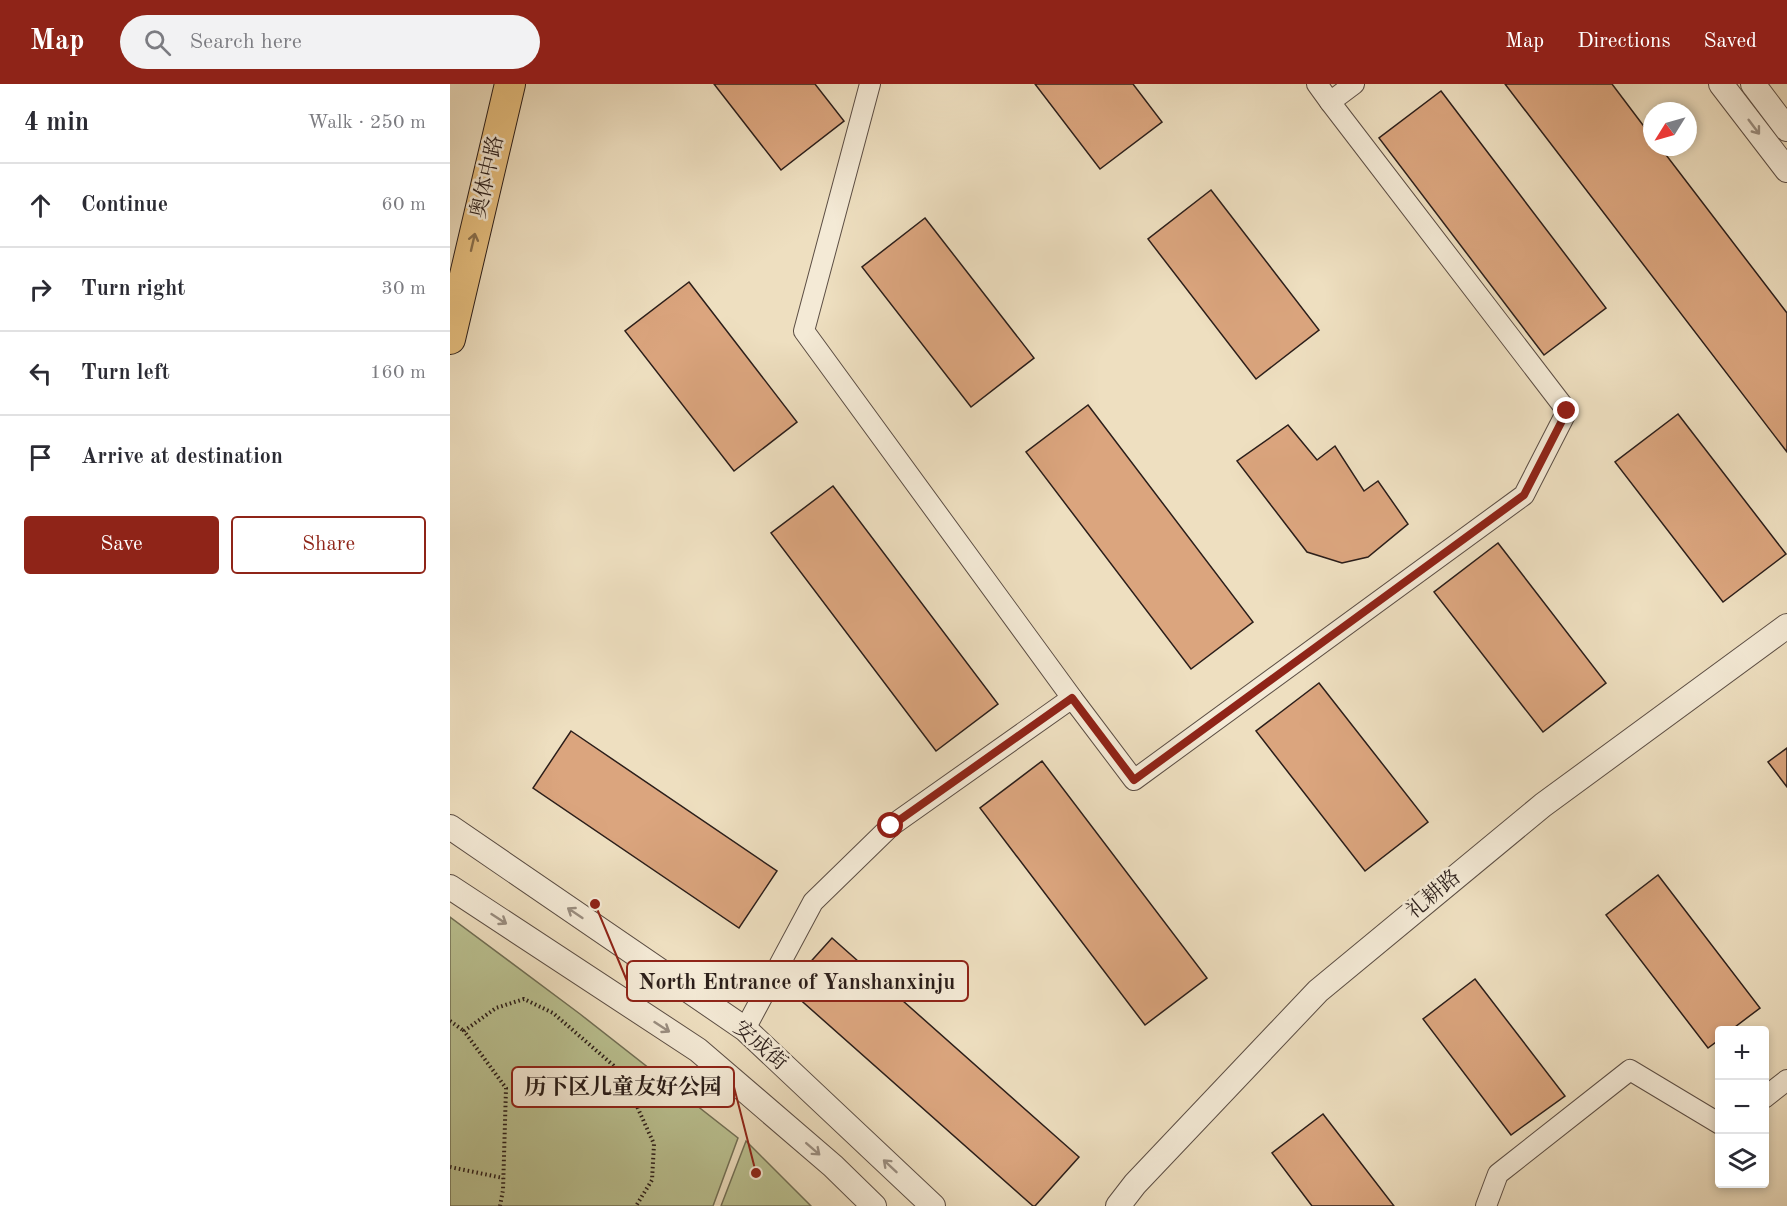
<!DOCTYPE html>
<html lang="en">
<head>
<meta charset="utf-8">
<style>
	:root { --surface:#fff; --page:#f2f2f3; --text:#2b2b33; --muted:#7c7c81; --line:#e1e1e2; --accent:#8f2418 }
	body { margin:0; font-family:"Old Standard TT","Noto Serif SC",serif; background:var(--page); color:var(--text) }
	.controls { position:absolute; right:18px; bottom:18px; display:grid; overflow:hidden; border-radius:6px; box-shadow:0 3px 9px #0003 }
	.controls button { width:54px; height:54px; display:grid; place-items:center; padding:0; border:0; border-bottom:2px solid var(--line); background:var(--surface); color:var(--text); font:30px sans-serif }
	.compass { position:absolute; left:1193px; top:18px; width:54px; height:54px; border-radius:50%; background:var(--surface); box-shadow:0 3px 9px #0003; rotate:233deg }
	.stop { position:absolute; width:18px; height:18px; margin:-14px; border:4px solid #8f2418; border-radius:50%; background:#fff }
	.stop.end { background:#8f2418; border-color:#fff; box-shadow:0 2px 6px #0008 }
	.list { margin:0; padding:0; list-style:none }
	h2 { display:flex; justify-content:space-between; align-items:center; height:78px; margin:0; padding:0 24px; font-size:26px }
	h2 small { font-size:20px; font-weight:400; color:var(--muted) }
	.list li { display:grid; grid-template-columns:39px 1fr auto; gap:18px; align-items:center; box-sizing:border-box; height:84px; padding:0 24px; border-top:2px solid var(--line) }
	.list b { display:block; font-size:22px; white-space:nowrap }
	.list em { font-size:20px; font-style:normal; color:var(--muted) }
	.actions { display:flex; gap:12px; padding:18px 24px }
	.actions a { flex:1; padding:14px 0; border:2px solid var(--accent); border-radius:6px; text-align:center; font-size:21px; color:var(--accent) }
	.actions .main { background:var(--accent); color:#fff }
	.icon { flex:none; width:33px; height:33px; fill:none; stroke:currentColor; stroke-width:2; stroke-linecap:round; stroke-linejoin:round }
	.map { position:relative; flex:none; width:1337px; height:1122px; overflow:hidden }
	header { display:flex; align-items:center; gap:36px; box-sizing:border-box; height:84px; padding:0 30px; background:var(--accent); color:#fff }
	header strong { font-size:28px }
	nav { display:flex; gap:33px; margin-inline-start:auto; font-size:21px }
	.search { width:420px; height:54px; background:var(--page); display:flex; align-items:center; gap:15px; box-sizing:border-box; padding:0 21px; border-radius:33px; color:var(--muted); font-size:22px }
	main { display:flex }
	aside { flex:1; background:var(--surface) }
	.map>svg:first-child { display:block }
	.green { fill:#bac191; stroke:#727056; stroke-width:1.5 }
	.building { fill:#dba57e; stroke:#2b1e1a; stroke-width:1.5 }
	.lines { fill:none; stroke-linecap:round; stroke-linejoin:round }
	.minor-casing { stroke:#5c4e44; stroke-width:22 }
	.tertiary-casing { stroke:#5c4e44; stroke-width:26 }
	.primary-casing { stroke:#2b1e1a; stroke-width:32 }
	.path { stroke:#2b1e1a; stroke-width:4; stroke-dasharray:1.5 3; stroke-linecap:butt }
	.minor { stroke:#f4ead6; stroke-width:20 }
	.tertiary { stroke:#f4ead6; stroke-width:24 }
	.primary { stroke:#e7c080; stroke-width:30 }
	.oneway { stroke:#9a8e81 }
	.oneway2 { stroke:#896f4d }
	.route { stroke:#8f2418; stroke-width:8 }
	.labels { text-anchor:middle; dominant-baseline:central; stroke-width:5; stroke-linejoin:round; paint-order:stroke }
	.street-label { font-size:21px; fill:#2b1e1a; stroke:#f4ead6 }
	.leader { fill:none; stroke:#8f2418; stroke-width:2 }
	.callout-dot { fill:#8f2418; stroke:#f4ead6; stroke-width:2 }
	.callout { fill:#f4ead6; stroke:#8f2418; stroke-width:2 }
	.callout-label { font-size:22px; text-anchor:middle; font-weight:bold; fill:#2b1e1a }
</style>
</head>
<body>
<header>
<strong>Map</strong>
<div class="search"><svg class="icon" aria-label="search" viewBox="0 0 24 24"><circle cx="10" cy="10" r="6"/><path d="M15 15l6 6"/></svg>Search here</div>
<nav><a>Map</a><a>Directions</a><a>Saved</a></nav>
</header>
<main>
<aside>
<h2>4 min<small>Walk · 250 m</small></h2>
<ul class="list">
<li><svg class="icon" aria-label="ahead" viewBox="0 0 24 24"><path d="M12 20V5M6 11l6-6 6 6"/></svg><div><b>Continue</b></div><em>60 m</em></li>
<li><svg class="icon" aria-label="right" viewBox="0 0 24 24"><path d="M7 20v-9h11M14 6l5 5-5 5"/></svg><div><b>Turn right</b></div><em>30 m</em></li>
<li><svg class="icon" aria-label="left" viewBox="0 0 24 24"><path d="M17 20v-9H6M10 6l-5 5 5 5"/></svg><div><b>Turn left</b></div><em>160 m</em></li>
<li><svg class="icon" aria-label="arrive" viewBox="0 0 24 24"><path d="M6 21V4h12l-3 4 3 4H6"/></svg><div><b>Arrive at destination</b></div></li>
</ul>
<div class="actions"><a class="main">Save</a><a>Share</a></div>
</aside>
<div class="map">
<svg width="1337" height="1122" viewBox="0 0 1337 1122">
	<rect width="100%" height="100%" fill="#eedfc0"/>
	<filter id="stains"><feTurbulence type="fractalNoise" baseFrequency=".00333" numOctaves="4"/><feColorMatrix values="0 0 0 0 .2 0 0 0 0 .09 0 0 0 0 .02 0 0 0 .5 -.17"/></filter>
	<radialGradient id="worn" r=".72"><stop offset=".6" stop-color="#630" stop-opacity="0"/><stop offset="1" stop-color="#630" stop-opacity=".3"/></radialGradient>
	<g class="green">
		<path d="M0,833L130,930L288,1054L263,1122H0Z"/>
		<path d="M296,1057L361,1122H271Z"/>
	</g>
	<g class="building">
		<path d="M264,0H365L394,37L331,86Z"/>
		<path d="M585,0H683L712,38L650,85Z"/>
		<path d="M1055,0H1162L1202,53V63H1210L1337,229V368Z"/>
		<path d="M991,7L1156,224L1094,271L929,54Z"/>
		<path d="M761,106L869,246L806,295L698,155Z"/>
		<path d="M475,134L584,274L521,323L412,183Z"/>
		<path d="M239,198L347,338L284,387L175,247Z"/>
		<path d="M638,321L803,538L741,585L576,368Z"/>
		<path d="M1228,330L1336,470L1273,518L1165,378Z"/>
		<path d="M838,341L867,376L885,362L914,407L928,397L958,440L918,473L892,479L857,468L787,377Z"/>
		<path d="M383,402L548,620L486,667L321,449Z"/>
		<path d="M1048,459L1156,599L1093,648L984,508Z"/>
		<path d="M869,599L978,738L915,787L806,647Z"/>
		<path d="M121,647L327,787L289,844L83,704Z"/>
		<path d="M1337,664V703L1318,678Z"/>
		<path d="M592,677L757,894L695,941L530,724Z"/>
		<path d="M1208,791L1310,924L1281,946H1270V955L1258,964L1156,831Z"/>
		<path d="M382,854L629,1073L585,1122H583L337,904Z"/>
		<path d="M1025,895L1115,1012L1061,1051L973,935Z"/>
		<path d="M873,1030L944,1122H862L822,1069Z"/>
	</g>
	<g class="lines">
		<defs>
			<g id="minor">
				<path d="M420,0L354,247L622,614"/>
				<path d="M867,0L880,18"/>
				<path d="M295,945L363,818L441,742L622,614L684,696L1074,411L1117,327L880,18L904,0"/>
				<path d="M1314,1014L1337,996"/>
				<path d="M1036,1122L1048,1090L1180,986L1270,1040"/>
			</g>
			<g id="tertiary">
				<path d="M1271,0L1337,86"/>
				<path d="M1303,0L1337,45"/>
				<path d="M0,743L295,945L483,1122"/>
				<path d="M0,803L248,966L383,1082L424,1122"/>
				<path d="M668,1122L685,1100L868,907L1093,721L1337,542"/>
			</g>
			<path id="primary" d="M0,255L60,0"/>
		</defs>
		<use href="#minor" class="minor-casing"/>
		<use href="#tertiary" class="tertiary-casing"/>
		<use href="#primary" class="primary-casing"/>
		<g class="path">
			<path d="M0,937L14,947"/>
			<path d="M0,1083L53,1094"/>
			<path d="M50,1122L53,1106L56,1004L14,947L46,924L74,915L103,929L163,981L185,1018L204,1060L202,1096L186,1122"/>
		</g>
		<use href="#minor" class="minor"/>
		<use href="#tertiary" class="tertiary"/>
		<use href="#primary" class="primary"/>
	</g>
	<defs><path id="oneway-shaft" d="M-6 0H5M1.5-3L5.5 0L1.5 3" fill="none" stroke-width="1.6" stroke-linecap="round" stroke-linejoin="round" transform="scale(1.5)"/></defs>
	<g class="oneway">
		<use href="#oneway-shaft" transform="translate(1304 43) rotate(53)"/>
		<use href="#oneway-shaft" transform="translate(125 829) rotate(-146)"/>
		<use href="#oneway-shaft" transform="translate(49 835) rotate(33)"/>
		<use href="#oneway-shaft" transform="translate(212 943) rotate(33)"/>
		<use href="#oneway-shaft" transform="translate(363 1065) rotate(41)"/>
		<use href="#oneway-shaft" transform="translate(440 1082) rotate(-137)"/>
	</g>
	<use class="oneway2" href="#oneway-shaft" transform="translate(23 158) rotate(-77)"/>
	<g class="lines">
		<path class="route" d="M441,742L622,614L684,696L1074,411L1117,327"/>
	</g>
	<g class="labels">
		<g class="street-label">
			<text transform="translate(38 93) rotate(-77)">奥体中路</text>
			<text transform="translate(984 811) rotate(-40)">礼耕路</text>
			<text transform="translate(310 962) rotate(41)">安成街</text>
		</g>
	</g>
	<path class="leader" d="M145 820L177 897M306 1089L284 1003"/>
	<g class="callout-dot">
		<circle cx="145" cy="820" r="6"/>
		<circle cx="306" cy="1089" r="6"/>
	</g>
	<g class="callout">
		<rect x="177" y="877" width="341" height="40" rx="6"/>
		<rect x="62" y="983" width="222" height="40" rx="6"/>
	</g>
	<g class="callout-label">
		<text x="347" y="905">North Entrance of Yanshanxinju</text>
		<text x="173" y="1010">历下区儿童友好公园</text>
	</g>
	<rect width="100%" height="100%" filter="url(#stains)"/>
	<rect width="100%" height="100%" fill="url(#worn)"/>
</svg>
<div class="controls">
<button>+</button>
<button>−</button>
<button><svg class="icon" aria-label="layers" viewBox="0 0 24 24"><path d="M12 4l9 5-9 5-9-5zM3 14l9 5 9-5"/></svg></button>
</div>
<svg class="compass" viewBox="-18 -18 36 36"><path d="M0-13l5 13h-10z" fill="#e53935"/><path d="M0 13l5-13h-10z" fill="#7c7c81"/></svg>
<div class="stop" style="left:441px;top:742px"></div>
<div class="stop end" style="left:1117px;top:327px"></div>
</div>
</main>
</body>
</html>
